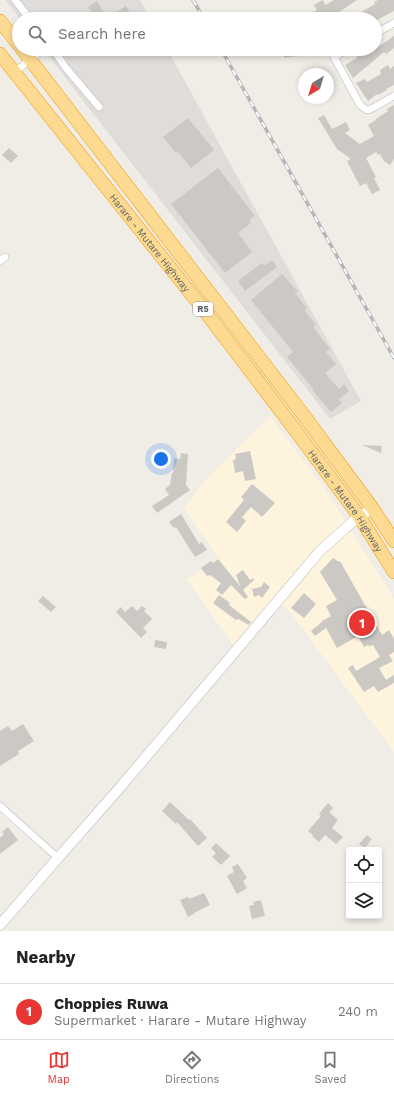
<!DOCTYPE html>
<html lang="en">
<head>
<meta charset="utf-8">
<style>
	:root { --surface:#fff; --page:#f2f2f2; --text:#222; --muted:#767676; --line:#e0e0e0; --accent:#e83634 }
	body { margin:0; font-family:"Work Sans",sans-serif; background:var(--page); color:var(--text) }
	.controls { position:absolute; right:12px; bottom:12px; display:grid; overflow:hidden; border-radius:4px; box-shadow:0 2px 6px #0003 }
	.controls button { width:36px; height:36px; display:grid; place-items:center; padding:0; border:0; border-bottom:1px solid var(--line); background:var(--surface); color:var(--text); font:20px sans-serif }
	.compass { position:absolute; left:298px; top:68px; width:36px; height:36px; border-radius:50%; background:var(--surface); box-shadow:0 2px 6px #0003; rotate:218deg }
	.you { position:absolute; left:161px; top:459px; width:14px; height:14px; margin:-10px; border:3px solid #fff; border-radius:50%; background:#1a73e8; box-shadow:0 0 0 6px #1a73e833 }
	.badge { display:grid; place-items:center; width:26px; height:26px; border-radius:50%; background:var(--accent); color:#fff; font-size:13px; font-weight:700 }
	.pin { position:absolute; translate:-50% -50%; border:2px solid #fff; box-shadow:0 1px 4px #0006 }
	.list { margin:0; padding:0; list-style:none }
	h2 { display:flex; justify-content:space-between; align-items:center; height:52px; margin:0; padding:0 16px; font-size:17px }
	h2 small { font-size:13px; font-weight:400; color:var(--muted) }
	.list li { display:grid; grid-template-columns:26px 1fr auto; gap:12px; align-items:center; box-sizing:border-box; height:56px; padding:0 16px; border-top:1px solid var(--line) }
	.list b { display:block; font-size:15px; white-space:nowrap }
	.list p { margin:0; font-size:13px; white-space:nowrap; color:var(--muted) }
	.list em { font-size:13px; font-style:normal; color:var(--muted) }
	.icon { flex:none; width:22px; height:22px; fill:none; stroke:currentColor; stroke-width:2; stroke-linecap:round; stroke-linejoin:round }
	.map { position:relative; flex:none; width:394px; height:931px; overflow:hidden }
	.search { position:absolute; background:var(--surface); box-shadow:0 2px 6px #0003; left:12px; right:12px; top:12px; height:44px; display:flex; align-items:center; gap:10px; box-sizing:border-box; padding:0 14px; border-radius:22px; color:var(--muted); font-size:15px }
	.sheet { height:108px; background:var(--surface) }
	nav { display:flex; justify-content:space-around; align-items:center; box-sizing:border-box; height:56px; border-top:1px solid var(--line); background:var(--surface); font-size:11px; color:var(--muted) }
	nav a { display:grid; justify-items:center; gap:2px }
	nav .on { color:var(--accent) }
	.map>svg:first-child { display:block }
	.commercial { fill:#fef4de }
	.industrial { fill:#dfdcd9 }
	.building { fill:#ccc8c4 }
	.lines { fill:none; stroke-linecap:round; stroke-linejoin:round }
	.street-casing { stroke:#b4b7bb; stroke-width:8 }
	.secondary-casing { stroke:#b3b6bb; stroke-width:11 }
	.highway-casing { stroke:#f49802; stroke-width:14 }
	.street { stroke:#fff; stroke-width:7 }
	.secondary { stroke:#fff; stroke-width:10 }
	.highway { stroke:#fcda92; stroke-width:13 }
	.rail-casing { stroke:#b5b6b7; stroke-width:3.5 }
	.rail { stroke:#fff; stroke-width:2; stroke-dasharray:6; stroke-linecap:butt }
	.labels { text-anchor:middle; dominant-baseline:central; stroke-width:3.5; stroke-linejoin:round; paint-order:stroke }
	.shield { fill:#fff; stroke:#8e9195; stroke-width:1 }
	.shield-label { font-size:9px; font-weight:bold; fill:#5e6267 }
	.street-label { font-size:10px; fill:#5e6267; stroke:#fff }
</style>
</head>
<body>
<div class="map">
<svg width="394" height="931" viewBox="0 0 394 931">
	<rect width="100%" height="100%" fill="#f0ede7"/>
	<path class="commercial" d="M270,416L329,495L394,599V752L290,612L275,598L234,646L187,580L218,558L184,508L210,475Z"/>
	<g class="industrial">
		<path d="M6,0H140L150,19H20Z"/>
		<path d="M43,49H167L361,401L330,419Z"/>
	</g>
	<g class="building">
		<path d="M323,0L325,5L334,0H357L336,14L334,12L321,19H300L317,10L314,5Z"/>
		<path d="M378,0H394V11L375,21V19H350L375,4L374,2Z"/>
		<path d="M97,1L107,17L104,19H97L88,7Z"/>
		<path d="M126,6L130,13L121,19H106Z"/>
		<path d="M394,36V48L386,54L384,52L353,78L345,65L357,58L356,55L362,51L365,56Z"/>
		<path d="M280,49H310L311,55L288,57L285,58Z"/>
		<path d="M388,65L390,69L394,66V85L386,89L387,90L378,95L377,94L368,101L356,83L365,79L367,82L381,74L380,70Z"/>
		<path d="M394,105V159L390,165L384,161L380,154L378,155L376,152L366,158L376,177L374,178L380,190L372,194L366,183L360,186L347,161L351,159L337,149L318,118L324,115L332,129L346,122L350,130L345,133L360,144L374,136L368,125L376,120V119L388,111L387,109Z"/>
		<path d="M188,118L214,150L191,168L177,151L175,152L163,137Z"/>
		<path d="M9,148L18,156L11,163L2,155Z"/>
		<path d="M218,168L255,216L249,220L251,223L238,233L252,252L225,273L171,204Z"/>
		<path d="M272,260L277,267L245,291L238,281L262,263L264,266Z"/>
		<path d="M282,274L298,292L295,293L307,308L304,310L316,325L313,327L330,349L326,352L336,364L325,373L339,389L344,384L349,391L339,399L342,403L331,412L313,391L314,390L287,357L293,352L251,300Z"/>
		<path d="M362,445L382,446L381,453Z"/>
		<path d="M250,451L256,479L245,481L243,471L235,473L233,460L236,459L235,454Z"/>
		<path d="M181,453L188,454L186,485L190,490L157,513L152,506L169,495L165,489L170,485L172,473H173L174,458L180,459Z"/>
		<path d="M252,484L275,503L262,517L251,507L242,517L246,521L237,532L226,522L244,500L241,497Z"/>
		<path d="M181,514L199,544L202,542L207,550L195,557L176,527L174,528L169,522Z"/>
		<path d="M333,558L339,562L340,561L382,635L389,630L394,639V652L389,655L393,661L379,668L386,680L394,675V683L378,692L374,686L364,692L348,668L353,665L356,671L380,657L373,645L369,646L368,645L364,647L358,636L337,648L326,628L315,636L311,631L322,622V621L331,616L326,606L337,600L320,572Z"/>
		<path d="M218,559L240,586L236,575L243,570L250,580L253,578L254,580L243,590L248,597L245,599L231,585L222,595L216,590L221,583L210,575L207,576L201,568L211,561L213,563Z"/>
		<path d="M264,582L270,587L262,598L259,595L254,597L252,589L261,587Z"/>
		<path d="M304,593L316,604L304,618L291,608Z"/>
		<path d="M219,595L230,603L229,605L251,622L249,625L238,619L236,620L213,603Z"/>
		<path d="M43,596L56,607L51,612L38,601Z"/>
		<path d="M132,606L137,611L142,606L146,609L144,611L152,619L143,628L147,632L141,638L116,612L121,607L125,612Z"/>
		<path d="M155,640L167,642L166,649L154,647Z"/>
		<path d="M23,724L34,741L18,751L19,754L0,766V731L8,726L12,731Z"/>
		<path d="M170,802L189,820L190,819L207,838L198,846L177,822L176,824L162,811Z"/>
		<path d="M328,803L333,808L329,812L338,820L332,828L343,837L336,844L325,835L319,842L312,836L313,835L308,831L321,816L319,814Z"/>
		<path d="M8,827L18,840L0,854V838L4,834L2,832Z"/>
		<path d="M367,835L372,839L365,848L359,844Z"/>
		<path d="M216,843L230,856L221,865L212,857L216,853L211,848Z"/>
		<path d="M238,864L247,878L243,881L247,888L237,894L227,876L234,872L232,867Z"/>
		<path d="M204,893L210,905L194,913V914L188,917L180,900L188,897L189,899Z"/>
		<path d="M261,900L265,916L252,919L249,906L254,905L253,902Z"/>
	</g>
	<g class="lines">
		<defs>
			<g id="street">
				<path d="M15,0L30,19"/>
				<path d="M375,34L394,23"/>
				<path d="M53,49L66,68L99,107"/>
				<path d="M348,49L334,57L360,105L367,110L371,109L394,96"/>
				<path d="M15,72L43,49"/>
				<path d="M0,261L5,257"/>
				<path d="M0,806L58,858"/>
			</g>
			<path id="secondary" d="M0,925L58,858L117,791L320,551L359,516L373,509"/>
			<g id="highway">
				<path d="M0,21L19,45"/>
				<path d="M22,49L305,417L373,509L394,541"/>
				<path id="s1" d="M0,54L200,305L296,431L359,516L394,572"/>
			</g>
		</defs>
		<use href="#street" class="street-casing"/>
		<use href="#secondary" class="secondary-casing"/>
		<use href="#highway" class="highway-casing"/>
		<use href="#street" class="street"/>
		<use href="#secondary" class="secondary"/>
		<use href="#highway" class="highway"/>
		<defs>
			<g id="rail">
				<path d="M193,0L204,19"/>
				<path d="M221,49L394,358"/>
			</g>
		</defs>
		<use href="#rail" class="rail-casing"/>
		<use href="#rail" class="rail"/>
	</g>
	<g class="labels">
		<rect class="shield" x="193" y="302" width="20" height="14" rx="3"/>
		<g class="shield-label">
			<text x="203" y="309">R5</text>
		</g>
		<g class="street-label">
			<text stroke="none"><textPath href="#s1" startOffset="241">Harare - Mutare Highway</textPath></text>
			<text stroke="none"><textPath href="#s1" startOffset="565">Harare - Mutare Highway</textPath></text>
		</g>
	</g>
</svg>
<div class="controls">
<button><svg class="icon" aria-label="locate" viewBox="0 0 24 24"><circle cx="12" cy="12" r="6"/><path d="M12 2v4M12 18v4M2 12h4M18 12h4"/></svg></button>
<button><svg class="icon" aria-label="layers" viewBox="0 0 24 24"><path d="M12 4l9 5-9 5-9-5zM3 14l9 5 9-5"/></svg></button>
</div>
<svg class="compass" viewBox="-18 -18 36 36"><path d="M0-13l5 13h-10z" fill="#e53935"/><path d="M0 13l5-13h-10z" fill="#767676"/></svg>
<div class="you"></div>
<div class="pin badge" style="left:362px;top:623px">1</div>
<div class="search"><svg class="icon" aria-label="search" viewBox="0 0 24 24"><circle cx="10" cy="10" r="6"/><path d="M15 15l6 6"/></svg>Search here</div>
</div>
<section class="sheet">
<h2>Nearby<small></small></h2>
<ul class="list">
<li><span class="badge">1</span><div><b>Choppies Ruwa</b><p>Supermarket · Harare - Mutare Highway</p></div><em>240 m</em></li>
</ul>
</section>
<nav>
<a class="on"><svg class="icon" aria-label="map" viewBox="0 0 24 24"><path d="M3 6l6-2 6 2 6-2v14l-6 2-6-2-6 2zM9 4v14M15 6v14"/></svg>Map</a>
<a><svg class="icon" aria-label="directions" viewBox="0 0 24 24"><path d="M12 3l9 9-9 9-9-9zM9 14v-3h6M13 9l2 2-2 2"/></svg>Directions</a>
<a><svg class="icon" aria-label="saved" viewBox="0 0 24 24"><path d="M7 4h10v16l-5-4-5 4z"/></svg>Saved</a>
</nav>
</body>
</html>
